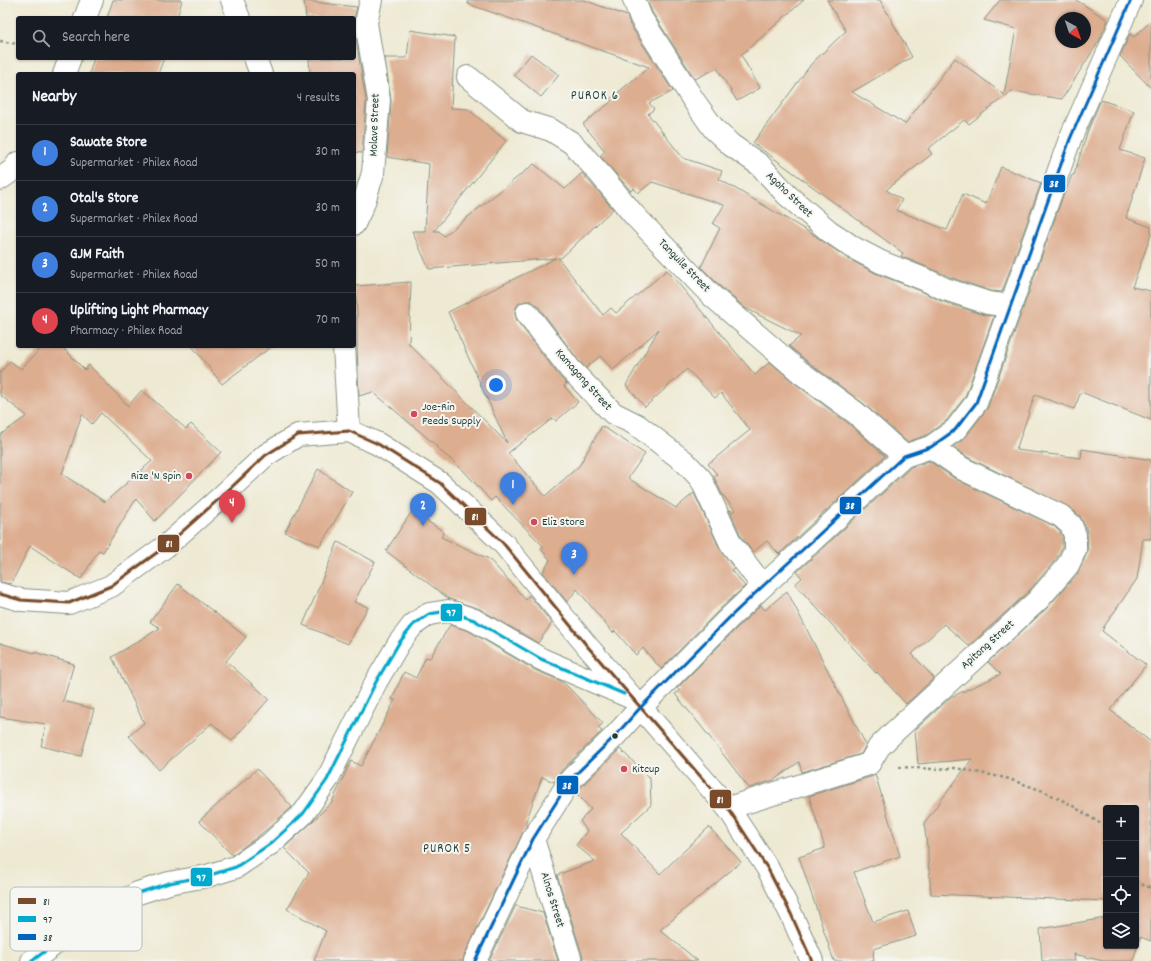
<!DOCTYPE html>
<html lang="en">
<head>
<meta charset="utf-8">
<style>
	:root { --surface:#171b24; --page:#20242c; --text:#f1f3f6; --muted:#9ea1a6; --line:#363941; --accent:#b45309 }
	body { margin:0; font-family:Dekko,sans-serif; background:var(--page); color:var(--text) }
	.controls { position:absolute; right:12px; bottom:12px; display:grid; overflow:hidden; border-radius:4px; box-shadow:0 1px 3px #0004 }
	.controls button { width:36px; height:36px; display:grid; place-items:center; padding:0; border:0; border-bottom:1px solid var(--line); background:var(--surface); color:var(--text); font:20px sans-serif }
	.compass { position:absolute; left:1055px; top:12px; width:36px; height:36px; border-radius:50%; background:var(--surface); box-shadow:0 1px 3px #0004; rotate:140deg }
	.you { position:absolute; left:496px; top:385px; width:14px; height:14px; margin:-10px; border:3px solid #fff; border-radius:50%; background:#1a73e8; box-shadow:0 0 0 6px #1a73e833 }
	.badge { display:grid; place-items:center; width:26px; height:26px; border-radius:50%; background:var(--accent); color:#fff; font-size:13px; font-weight:700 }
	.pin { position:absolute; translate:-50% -33px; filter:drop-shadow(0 1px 2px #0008) }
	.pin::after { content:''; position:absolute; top:21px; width:14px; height:12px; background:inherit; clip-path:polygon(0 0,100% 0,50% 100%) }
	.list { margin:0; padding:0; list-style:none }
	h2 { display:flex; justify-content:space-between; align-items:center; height:52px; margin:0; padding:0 16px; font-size:17px }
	h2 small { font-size:13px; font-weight:400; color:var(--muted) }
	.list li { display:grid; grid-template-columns:26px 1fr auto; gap:12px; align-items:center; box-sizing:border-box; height:56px; padding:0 16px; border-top:1px solid var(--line) }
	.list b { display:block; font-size:15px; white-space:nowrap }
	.list p { margin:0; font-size:13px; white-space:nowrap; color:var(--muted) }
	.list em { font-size:13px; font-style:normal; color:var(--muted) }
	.icon { flex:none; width:22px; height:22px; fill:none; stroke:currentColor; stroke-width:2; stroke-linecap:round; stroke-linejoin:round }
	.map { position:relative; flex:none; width:1151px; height:961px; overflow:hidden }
	.search { position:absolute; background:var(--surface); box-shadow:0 1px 3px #0004; left:16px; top:16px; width:340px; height:44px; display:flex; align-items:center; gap:10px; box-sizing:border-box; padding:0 14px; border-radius:4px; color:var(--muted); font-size:15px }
	.panel { position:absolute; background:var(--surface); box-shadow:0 1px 3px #0004; left:16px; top:72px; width:340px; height:276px; border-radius:4px }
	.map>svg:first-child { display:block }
	.building { fill:#ddad90; fill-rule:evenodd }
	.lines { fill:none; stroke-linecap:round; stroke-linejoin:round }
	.minor-casing { stroke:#869383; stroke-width:24 }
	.tertiary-casing { stroke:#869383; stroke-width:24 }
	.path { stroke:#869383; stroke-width:2.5; stroke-dasharray:3 3; stroke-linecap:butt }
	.minor { stroke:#fff; stroke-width:22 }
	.tertiary { stroke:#fff; stroke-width:22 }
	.bus-1-casing { stroke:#f6f6f2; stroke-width:6 }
	.bus-2-casing { stroke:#f6f6f2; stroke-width:6 }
	.bus-3-casing { stroke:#f6f6f2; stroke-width:6 }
	.bus-1 { stroke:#7a4b2a; stroke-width:3 }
	.bus-2 { stroke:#00a9ce; stroke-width:3 }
	.bus-3 { stroke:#0065bd; stroke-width:3 }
	.poi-dot { fill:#d1495b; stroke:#f6f6f2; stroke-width:1.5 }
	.bus-dot { fill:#1f3d34; stroke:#f6f6f2; stroke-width:1.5 }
	.labels { text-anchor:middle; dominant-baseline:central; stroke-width:4; stroke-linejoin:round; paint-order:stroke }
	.street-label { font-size:12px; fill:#1f3d34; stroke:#f6f6f2 }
	.poi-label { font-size:12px; fill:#1f3d34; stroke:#f6f6f2; text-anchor:start }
	.neighbourhood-label { font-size:13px; letter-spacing:1px; fill:#1f3d34; stroke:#f6f6f2 }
	.key { fill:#f6f6f2; stroke:#b6beb9; stroke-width:1 }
	.key-label { font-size:11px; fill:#1f3d34 }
	.line-badge { stroke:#f6f6f2; stroke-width:1.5 }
	.badge-label { font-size:11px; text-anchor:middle; font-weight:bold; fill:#fff }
</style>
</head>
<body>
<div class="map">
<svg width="1151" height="961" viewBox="0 0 1151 961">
	<rect width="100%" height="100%" fill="#f6f6f2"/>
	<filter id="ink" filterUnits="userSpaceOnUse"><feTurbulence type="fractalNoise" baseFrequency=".025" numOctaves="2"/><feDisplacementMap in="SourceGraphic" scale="8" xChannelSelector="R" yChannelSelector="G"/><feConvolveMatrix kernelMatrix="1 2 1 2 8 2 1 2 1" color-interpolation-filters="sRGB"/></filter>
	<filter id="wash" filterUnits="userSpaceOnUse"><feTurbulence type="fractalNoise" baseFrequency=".012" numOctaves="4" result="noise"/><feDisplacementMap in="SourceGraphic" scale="16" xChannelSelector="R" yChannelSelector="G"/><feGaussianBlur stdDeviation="0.9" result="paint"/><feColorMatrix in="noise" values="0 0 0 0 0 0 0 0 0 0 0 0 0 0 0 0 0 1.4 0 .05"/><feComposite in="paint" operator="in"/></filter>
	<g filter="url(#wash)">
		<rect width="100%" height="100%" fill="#eee9d2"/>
		<g id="blocks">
			<g class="building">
				<path d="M113,0H182L177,18H107Z"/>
				<path d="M468,0H584L627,16L630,25L673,91L649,103L654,109L648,114L683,158L722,171L719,179L814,235L847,258L875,273L921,291L941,301L984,315L994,316L965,397L946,421L925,436L907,442L864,404L808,362L789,346L801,336L745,308L720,286L701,267L720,228L713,224L724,205L652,182L638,193L634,188L631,191L600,156L605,151L583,124L612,101L610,99L649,67L468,4Z"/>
				<path d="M647,0H804L741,55L760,88L737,101L717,68L695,79L652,12Z"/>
				<path d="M827,0H880L912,57L852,92L905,124L955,58L1004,95L1016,29L984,20L1000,0H1076L1108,20L1099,41L1062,99L1012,91L969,124L964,120L928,149L932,154L886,190L902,200L896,210L947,230L963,194L986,204L1001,167L1041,183L1002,292L991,291L950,277L901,256L903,253L753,143L812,63L846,31ZM1061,18H1085V42H1061Z"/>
				<path d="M304,1L357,7L354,19V18H306Z"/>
				<path d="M1151,21V88L1120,56L1130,34L1134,37Z"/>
				<path d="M354,27L366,101L362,153L354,152V74H310L309,58H354Z"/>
				<path d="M410,30L455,37L451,108L468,109L506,141L434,231H439L444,236L534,164L565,189L582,173L613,209L561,258H558L603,315L611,308L616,313L667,270L755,375L770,362L793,382L848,423L885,456L779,554L767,541L753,552L742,538L729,509L733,512L735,510L722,494L714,477L717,474L708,464L750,430L721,393L715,398L687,369L645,407L626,385L659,329L613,370L600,356L586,368L579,361L537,305L531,301H526L519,303L515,309V314L517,321L560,377L567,384L564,386L578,402L556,421L553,418L508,453L545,496L579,466L602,426L645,454L628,478L676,508L694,493L720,549L734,568L731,570L745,586L720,609L661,669L643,648L636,655L615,631L613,633L577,589L567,602L543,572L550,560L541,549L544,547L495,497L491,501L463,470L436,447L437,446L373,392L359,396L357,346V313L355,286L411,282L409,344L507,443L448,312L556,258L429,269L412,231H425L429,164L387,157L391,101L385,58H407Z"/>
				<path d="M531,54L559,75L541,97L514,75Z"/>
				<path d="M94,58H164L158,74H89Z"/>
				<path d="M1101,100L1134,111L1120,150L1145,158L1126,218L1151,227V235L1132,287L1151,291V420L1081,392L1074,409L1035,395L1016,450L1081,458L1082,449L1151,460V539H1143L1137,579L1103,628H1104L1102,631L1146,665L1110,710L1151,742V941L1140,937L1133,961H1103L1074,954L1075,961H1042L1040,929L1106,918V946H1136V808H1106V901L931,894L928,857V846H927L924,823L972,759L918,764L915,730L951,697L1001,674L988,662L1047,608L1078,573L1086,555L1088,550L1087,530L1080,516L1069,507L969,458L953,447L965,438L988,407L1064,193H1065L1072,175H1074L1088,130Z"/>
				<path d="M43,346H61L85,370L89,365L128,406L142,390L186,429L191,424L221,452L155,521L136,499L103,552L99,550L81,579L30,546L11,584L0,582V435L27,416L0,395V373L10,361L21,369ZM101,413L152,461L105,502L62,474L82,414L92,424Z"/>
				<path d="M192,346H272L222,384Z"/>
				<path d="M929,461L957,480L1054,526L1060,532L1062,537V547L1057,558L1029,591L969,646L944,624L912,654L934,678L906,704L877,672L876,673L795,584L802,578L797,572L911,467Z"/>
				<path d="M318,469L352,492L320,546L285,532Z"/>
				<path d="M412,511L444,532L441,537L489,559L526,600L529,595L552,623L538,643L480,609L449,599L386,551Z"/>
				<path d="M338,542L375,562L354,602L368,607L348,644L303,625Z"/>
				<path d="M178,584L246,637L226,661L269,699L232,741L212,723L159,770L129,736L144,723L112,657L160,628L150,622Z"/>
				<path d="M787,591L866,745L861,754L802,772L799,762L774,780L749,788L709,736L675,694L680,691L677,688L738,627L761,605L765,610Z"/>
				<path d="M450,625L469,631L535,670L559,680L566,685L603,723L598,728L602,731L562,770L554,782L542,777L525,824L527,825L522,834L464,956L463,961H314L326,931L287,909L309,873L284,848L311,823L332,802L351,761L361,766L395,700L392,699L404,672L416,678L426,657L430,658Z"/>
				<path d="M0,643L34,653V652L74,664L63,701L94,709L81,756L41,746L46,724L0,717Z"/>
				<path d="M620,749L650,778L651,805L621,833L660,874L709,827L741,862L660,930L698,961H583V957L557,875L595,861L576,845L587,831L580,821L591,809L577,794L581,787Z"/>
				<path d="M257,769L292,807L266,830L256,838L232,855L199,821Z"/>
				<path d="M875,774L900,856L854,872L873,922L908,911L916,936L873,949L874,953H873L874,961H834L799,857L825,848L809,796L873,776Z"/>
				<path d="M516,905L520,907L543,913L558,961H489Z"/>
			</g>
		</g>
	</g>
	<g filter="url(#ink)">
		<use href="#blocks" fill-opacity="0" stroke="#869383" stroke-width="1"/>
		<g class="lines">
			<defs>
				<g id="minor">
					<path d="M232,0L239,18"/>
					<path d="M634,0L641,18L694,101L714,129L731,145L760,165L787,195L829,231L854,248L881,262L926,280L945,289L988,303L1011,306"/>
					<path d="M85,18L92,0"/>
					<path d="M255,58L261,74"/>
					<path d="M64,74L70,58"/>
					<path d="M468,77L522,121L551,130L572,143L600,174L634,215L711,295L800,372L856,413L904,456"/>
					<path d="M0,179L13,170L18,163"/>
					<path d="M354,224L363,205L373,173L379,100L366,23L371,0"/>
					<path d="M527,313L570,369L613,413L637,425L685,462L701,479L731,544L763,586"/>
					<path d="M344,346L349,431"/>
					<path d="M728,808L869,764L879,747L894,732L1038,600L1068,565L1075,550V535L1071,525L1061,516L963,469L931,447"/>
					<path d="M533,839L571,961"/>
					<path d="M32,961L73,930L106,910L138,893L169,883L207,876L236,867L270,844L303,814L327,780L376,682L399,643L413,625L429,614L448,611L474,620L541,659L632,698"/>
					<path d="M475,961L533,839L571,779L615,736L640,708L729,618L763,586L799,553L904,456L931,447L955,430L976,403L1070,139L1131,0"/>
				</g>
				<path id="tertiary" d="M0,594L21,600L69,603L111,586L166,546L220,498L266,455L298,435L349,431L378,444L440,483L503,543L588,647L728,808L768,869L791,914L812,961"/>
			</defs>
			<use href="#minor" class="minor-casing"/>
			<use href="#tertiary" class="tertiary-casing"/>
			<g class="path">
				<path d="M0,41L18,44"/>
				<path d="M899,767L933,769L955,768L1006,778L1043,791L1068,803L1106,827"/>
				<path d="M1106,832V848"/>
				<path d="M1136,882L1151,888"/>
			</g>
			<use href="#minor" class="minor"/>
			<use href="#tertiary" class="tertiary"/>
			<defs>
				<path id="bus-1" d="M0,594L21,600L69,603L111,586L166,546L220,498L266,455L298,435L349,431L378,444L440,483L503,543L588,647L728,808L768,869L791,914L812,961"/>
				<path id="bus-2" d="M32,961L73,930L106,910L138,893L169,883L207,876L236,867L270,844L303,814L327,780L376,682L399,643L413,625L429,614L448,611L474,620L541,659L624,694"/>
				<path id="bus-3" d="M475,961L533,839L571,779L615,736L640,708L729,618L763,586L799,553L904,456L931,447L955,430L976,403L1070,139L1131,0"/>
			</defs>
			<use href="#bus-1" class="bus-1-casing"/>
			<use href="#bus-2" class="bus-2-casing"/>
			<use href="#bus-3" class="bus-3-casing"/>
			<use href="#bus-1" class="bus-1"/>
			<use href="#bus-2" class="bus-2"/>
			<use href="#bus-3" class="bus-3"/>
		</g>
	</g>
	<g class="poi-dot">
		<circle cx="414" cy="414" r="4"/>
		<circle cx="189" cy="476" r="4"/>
		<circle cx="534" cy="522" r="4"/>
		<circle cx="624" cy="769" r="4"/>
	</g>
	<circle class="bus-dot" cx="615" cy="736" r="3.5"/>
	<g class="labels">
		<g class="street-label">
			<text transform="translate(375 125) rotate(-88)">Molave Street</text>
			<text transform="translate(789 195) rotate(44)">Agoho Street</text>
			<text transform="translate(684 266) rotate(46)">Tanguile Street</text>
			<text transform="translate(583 380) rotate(48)">Kamagong Street</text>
			<text transform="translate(988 645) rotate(-42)">Apitong Street</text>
			<text transform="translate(552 900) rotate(73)">Alnos Street</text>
		</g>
		<g class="poi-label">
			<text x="422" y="407">Joe-Rin<tspan x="422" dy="14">Feeds Supply</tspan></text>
			<text x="181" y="476" text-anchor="end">Rize 'N Spin</text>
			<text x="542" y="522">Eliz Store</text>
			<text x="632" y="769">Kitcup</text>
		</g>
		<g class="neighbourhood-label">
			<text x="595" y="96">PUROK 6</text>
			<text x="447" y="849">PUROK 5</text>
		</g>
	</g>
	<rect x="10" y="887" width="132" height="64" rx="6" class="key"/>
	<rect x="18" y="898" width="18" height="6" fill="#7a4b2a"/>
	<rect x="18" y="916" width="18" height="6" fill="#00a9ce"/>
	<rect x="18" y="934" width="18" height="6" fill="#0065bd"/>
	<g class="key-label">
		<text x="43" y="905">81</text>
		<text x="43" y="923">97</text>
		<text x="43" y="941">38</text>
	</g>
	<g class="line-badge">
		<rect x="1043" y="174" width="23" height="19" rx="4" fill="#0065bd"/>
		<rect x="839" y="496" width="23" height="19" rx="4" fill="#0065bd"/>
		<rect x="464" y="507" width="23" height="19" rx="4" fill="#7a4b2a"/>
		<rect x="157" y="534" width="23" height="19" rx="4" fill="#7a4b2a"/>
		<rect x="440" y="603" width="23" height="19" rx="4" fill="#00a9ce"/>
		<rect x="556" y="775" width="23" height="20" rx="4" fill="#0065bd"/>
		<rect x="709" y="789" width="23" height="20" rx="4" fill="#7a4b2a"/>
		<rect x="190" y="867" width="23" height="20" rx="4" fill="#00a9ce"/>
	</g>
	<g class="badge-label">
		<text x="1054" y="187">38</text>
		<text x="850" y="509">38</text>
		<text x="475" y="520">81</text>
		<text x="169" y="547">81</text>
		<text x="451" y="616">97</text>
		<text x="567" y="789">38</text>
		<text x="720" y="803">81</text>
		<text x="201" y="881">97</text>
	</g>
</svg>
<div class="controls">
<button>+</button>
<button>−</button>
<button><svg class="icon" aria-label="locate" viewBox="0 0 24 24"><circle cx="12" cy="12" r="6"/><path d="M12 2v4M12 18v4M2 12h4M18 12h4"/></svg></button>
<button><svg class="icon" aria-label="layers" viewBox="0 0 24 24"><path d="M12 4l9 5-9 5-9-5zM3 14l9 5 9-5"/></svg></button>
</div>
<svg class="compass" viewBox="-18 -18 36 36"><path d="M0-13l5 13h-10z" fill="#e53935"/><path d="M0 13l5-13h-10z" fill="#9ea1a6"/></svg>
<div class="you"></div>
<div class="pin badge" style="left:513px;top:505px;background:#3f7fe0">1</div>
<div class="pin badge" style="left:423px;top:526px;background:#3f7fe0">2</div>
<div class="pin badge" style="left:574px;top:575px;background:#3f7fe0">3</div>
<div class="pin badge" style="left:232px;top:523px;background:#e0444e">4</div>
<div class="search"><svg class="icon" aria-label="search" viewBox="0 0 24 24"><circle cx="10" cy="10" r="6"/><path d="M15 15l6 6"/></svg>Search here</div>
<section class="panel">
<h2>Nearby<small>4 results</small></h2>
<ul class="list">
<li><span class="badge" style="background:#3f7fe0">1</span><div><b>Sawate Store</b><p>Supermarket · Philex Road</p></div><em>30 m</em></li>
<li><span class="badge" style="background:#3f7fe0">2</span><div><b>Otal's Store</b><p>Supermarket · Philex Road</p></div><em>30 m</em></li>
<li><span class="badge" style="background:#3f7fe0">3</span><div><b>GJM Faith</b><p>Supermarket · Philex Road</p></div><em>50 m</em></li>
<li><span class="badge" style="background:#e0444e">4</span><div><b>Uplifting Light Pharmacy</b><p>Pharmacy · Philex Road</p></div><em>70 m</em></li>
</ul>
</section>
</div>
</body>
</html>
